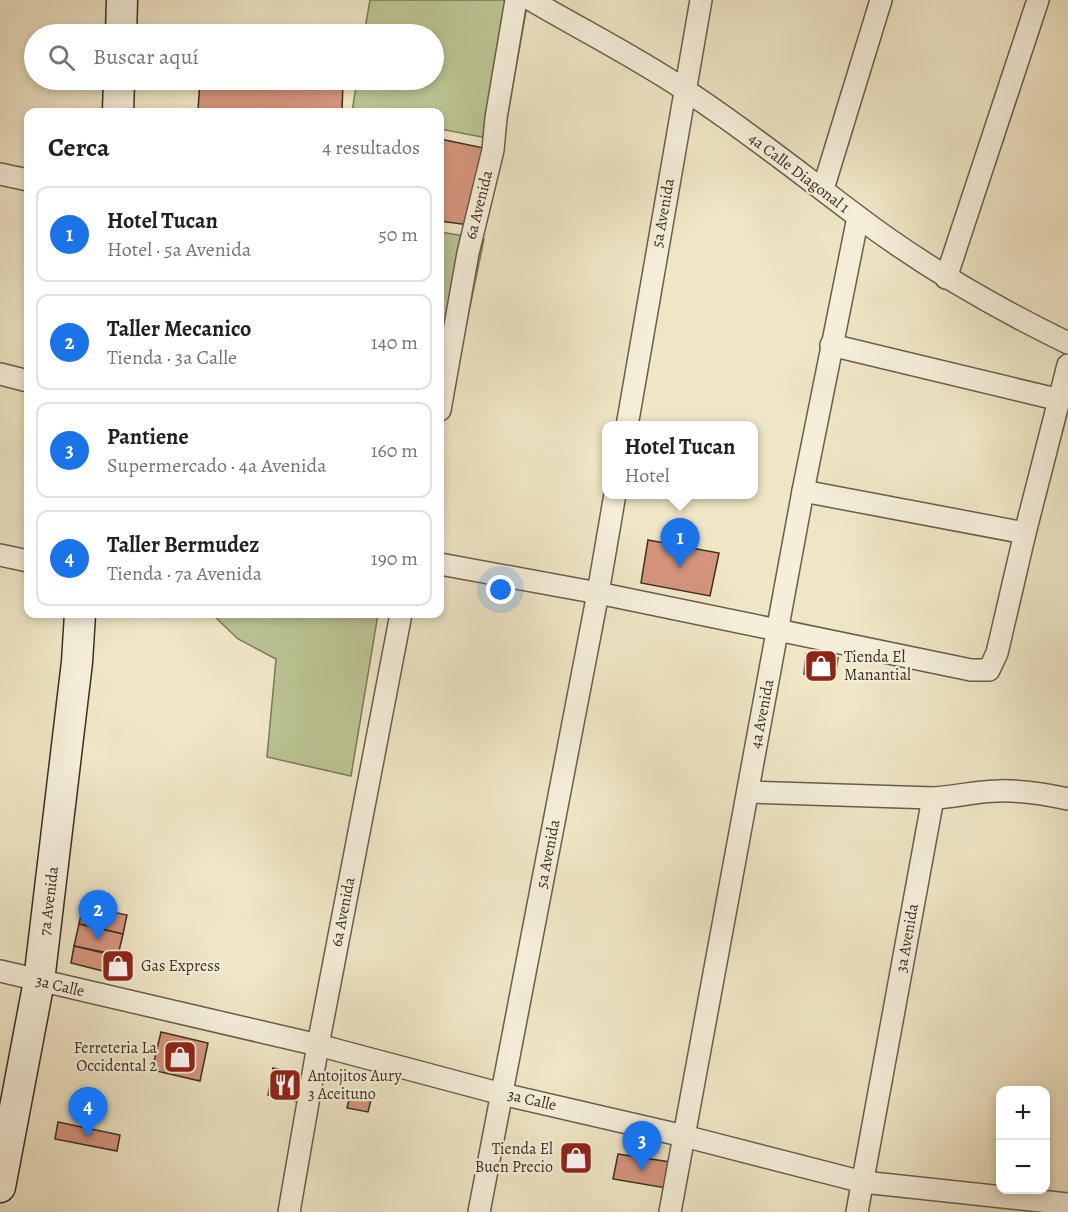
<!DOCTYPE html>
<html lang="es">
<head>
<meta charset="utf-8">
<style>
	:root { --surface:#fff; --page:#f6f6f6; --text:#202124; --muted:#757577; --line:#e0e0e0; --accent:#1a73e8 }
	body { margin:0; font-family:Alegreya,serif; background:var(--page); color:var(--text) }
	.controls { position:absolute; right:18px; bottom:18px; display:grid; overflow:hidden; border-radius:12px; box-shadow:0 3px 9px #0003 }
	.controls button { width:54px; height:54px; display:grid; place-items:center; padding:0; border:0; border-bottom:2px solid var(--line); background:var(--surface); color:var(--text); font:30px sans-serif }
	.you { position:absolute; left:501px; top:590px; width:21px; height:21px; margin:-15px; border:4px solid #fff; border-radius:50%; background:#1a73e8; box-shadow:0 0 0 9px #1a73e833 }
	.badge { display:grid; place-items:center; width:39px; height:39px; border-radius:50%; background:var(--accent); color:#fff; font-size:20px; font-weight:700 }
	.pin { position:absolute; translate:-50% -50px; filter:drop-shadow(0 2px 3px #0008) }
	.pin::after { content:''; position:absolute; top:32px; width:21px; height:18px; background:inherit; clip-path:polygon(0 0,100% 0,50% 100%) }
	.popup { position:absolute; left:602px; top:421px; width:156px; height:78px; box-sizing:border-box; display:grid; place-content:center; border-radius:12px; background:var(--surface); filter:drop-shadow(0 2px 4px #0005); font-size:20px; white-space:nowrap; color:var(--muted) }
	.popup b { font-size:22px; color:var(--text) }
	.popup::after { content:''; position:absolute; left:50%; top:100%; margin-left:-12px; border:12px solid transparent; border-top-color:var(--surface) }
	.list { margin:0; padding:0; list-style:none }
	h2 { display:flex; justify-content:space-between; align-items:center; height:78px; margin:0; padding:0 24px; font-size:26px }
	h2 small { font-size:20px; font-weight:400; color:var(--muted) }
	.list li { display:grid; grid-template-columns:39px 1fr auto; gap:18px; align-items:center; box-sizing:border-box; height:96px; margin:0 12px 12px; padding:0 12px; border:2px solid var(--line); border-radius:12px }
	.list b { display:block; font-size:22px; white-space:nowrap }
	.list p { margin:0; font-size:20px; white-space:nowrap; color:var(--muted) }
	.list em { font-size:20px; font-style:normal; color:var(--muted) }
	.icon { flex:none; width:33px; height:33px; fill:none; stroke:currentColor; stroke-width:2; stroke-linecap:round; stroke-linejoin:round }
	.map { position:relative; flex:none; width:1068px; height:1212px; overflow:hidden }
	.search { position:absolute; background:var(--surface); box-shadow:0 3px 9px #0003; left:24px; top:24px; width:420px; height:66px; display:flex; align-items:center; gap:15px; box-sizing:border-box; padding:0 21px; border-radius:33px; color:var(--muted); font-size:22px }
	.panel { position:absolute; background:var(--surface); box-shadow:0 3px 9px #0003; left:24px; top:108px; width:420px; height:510px; border-radius:12px }
	.map>svg:first-child { display:block }
	.green { fill:#bbc493; stroke:#7c7a5a; stroke-width:1.5 }
	.building { fill:#d5957d; stroke:#3c3021; stroke-width:1.5 }
	.lines { fill:none; stroke-linecap:round; stroke-linejoin:round }
	.street-casing { stroke:#695e4a; stroke-width:24 }
	.secondary-casing { stroke:#3c3021; stroke-width:33 }
	.street { stroke:#f5efda; stroke-width:21 }
	.secondary { stroke:#f5efda; stroke-width:30 }
	.labels { text-anchor:middle; dominant-baseline:central; stroke-width:4.5; stroke-linejoin:round; paint-order:stroke }
	.street-label { font-size:16px; fill:#3c3021; stroke:#f5efda }
	.poi-label { font-size:16px; fill:#3c3021; stroke:#f5efda; text-anchor:start }
</style>
</head>
<body>
<div class="map">
<svg width="1068" height="1212" viewBox="0 0 1068 1212">
	<rect width="100%" height="100%" fill="#efe6c6"/>
	<filter id="stains"><feTurbulence type="fractalNoise" baseFrequency=".00333" numOctaves="4"/><feColorMatrix values="0 0 0 0 .2 0 0 0 0 .09 0 0 0 0 .02 0 0 0 .5 -.17"/></filter>
	<radialGradient id="worn" r=".72"><stop offset=".6" stop-color="#630" stop-opacity="0"/><stop offset="1" stop-color="#630" stop-opacity=".3"/></radialGradient>
	<g class="green">
		<path d="M370,0H528L503,141L440,129V112H352L357,80H434V34H364Z"/>
		<path d="M440,232L484,239L463,340L440,333Z"/>
		<path d="M212,614H378L351,776L267,757L276,659L238,639Z"/>
	</g>
	<g class="building">
		<path d="M200,80H343L342,112L198,110Z"/>
		<path d="M440,139L484,148L469,225L440,221Z"/>
		<path d="M648,540L719,553L710,596L641,583Z"/>
		<path d="M806,654L838,658L835,677L804,674Z"/>
		<path d="M83,906L127,915L123,934L79,924Z"/>
		<path d="M79,924L123,934L118,955L74,946Z"/>
		<path d="M74,946L112,955L107,972L71,963Z"/>
		<path d="M112,955L130,960L125,977L107,972Z"/>
		<path d="M161,1032L208,1043L200,1081L152,1070Z"/>
		<path d="M273,1068L303,1074L297,1101L268,1095Z"/>
		<path d="M351,1091L372,1096L368,1112L347,1108Z"/>
		<path d="M58,1122L120,1135L117,1151L55,1139Z"/>
		<path d="M571,1148L586,1152L581,1168L566,1164Z"/>
		<path d="M618,1154L670,1162L666,1188L613,1179Z"/>
	</g>
	<g class="lines">
		<defs>
			<g id="street">
				<path d="M531,0C582,30 636,57 685,90C745,129 801,174 857,216C923,266 994,307 1068,343"/>
				<path d="M0,174L28,180"/>
				<path d="M823,189L881,0"/>
				<path d="M946,278L1038,0"/>
				<path d="M831,345L1060,400"/>
				<path d="M0,374L28,381"/>
				<path d="M440,410L468,253L493,150L496,118L516,0"/>
				<path d="M627,426L701,0"/>
				<path d="M803,491L1025,533"/>
				<path d="M0,555L28,561"/>
				<path d="M440,564L598,593L971,670H989L997,653L1025,533L1068,365"/>
				<path d="M748,792L933,798C955,797 977,791 998,791C1022,790 1045,794 1068,799"/>
				<path d="M0,971L318,1045L502,1094L684,1136L863,1182L1068,1204"/>
				<path d="M289,1212L318,1045L401,614"/>
				<path d="M479,1212L598,593L615,494"/>
				<path d="M670,1212L803,491L858,217"/>
				<path d="M857,1212L933,798"/>
			</g>
			<g id="secondary">
				<path d="M121,34L122,0"/>
				<path d="M118,112L119,80"/>
				<path d="M0,1187L39,981L77,662L80,614"/>
			</g>
		</defs>
		<use href="#street" class="street-casing"/>
		<use href="#secondary" class="secondary-casing"/>
		<use href="#street" class="street"/>
		<use href="#secondary" class="secondary"/>
	</g>
	<defs>
		<symbol id="shop-square" viewBox="-11 -11 22 22"><rect x="-9" y="-9" width="18" height="18" rx="4" fill="#8f2418" stroke="#f5efda"/><path d="M-5-2.5h2.3a2.7 3.5 0 0 1 5.4 0H5L5.5 6h-11ZM-1.5-2.5h3a1.5 2.3 0 0 0-3 0Z" fill="#fff"/></symbol>
		<symbol id="restaurant-square" viewBox="-11 -11 22 22"><rect x="-9" y="-9" width="18" height="18" rx="4" fill="#8f2418" stroke="#f5efda"/><path d="M-5-6h1v4h1v-4h1v4h1v-4h1v5L-1.5 .5V6h-2V.5L-5-1ZM5-6V6H3V1.5H1.5Q1.5-4 5-6Z" fill="#fff"/></symbol>
	</defs>
	<g fill-rule="evenodd">
		<use href="#shop-square" x="802" y="647" width="38" height="38"/>
		<use href="#shop-square" x="99" y="947" width="38" height="38"/>
		<use href="#shop-square" x="161" y="1038" width="38" height="38"/>
		<use href="#restaurant-square" x="266" y="1066" width="38" height="38"/>
		<use href="#shop-square" x="557" y="1139" width="38" height="38"/>
	</g>
	<g class="labels">
		<g class="street-label">
			<text transform="translate(799 173) rotate(37)">4a Calle Diagonal 1</text>
			<text transform="translate(479 205) rotate(-76)">6a Avenida</text>
			<text transform="translate(663 213) rotate(-80)">5a Avenida</text>
			<text transform="translate(762 714) rotate(-79)">4a Avenida</text>
			<text transform="translate(548 854) rotate(-79)">5a Avenida</text>
			<text transform="translate(49 901) rotate(-83)">7a Avenida</text>
			<text transform="translate(343 912) rotate(-79)">6a Avenida</text>
			<text transform="translate(907 938) rotate(-80)">3a Avenida</text>
			<text transform="translate(60 986) rotate(13)">3a Calle</text>
			<text transform="translate(532 1100) rotate(13)">3a Calle</text>
		</g>
		<g class="poi-label">
			<text x="844" y="657">Tienda El<tspan x="844" dy="18">Manantial</tspan></text>
			<text x="141" y="966">Gas Express</text>
			<text x="157" y="1048" text-anchor="end">Ferreteria La<tspan x="157" dy="18">Occidental 2</tspan></text>
			<text x="308" y="1076">Antojitos Aury<tspan x="308" dy="18">3 Aceituno</tspan></text>
			<text x="553" y="1149" text-anchor="end">Tienda El<tspan x="553" dy="18">Buen Precio</tspan></text>
		</g>
	</g>
	<rect width="100%" height="100%" filter="url(#stains)"/>
	<rect width="100%" height="100%" fill="url(#worn)"/>
</svg>
<div class="controls">
<button>+</button>
<button>−</button>
</div>
<div class="you"></div>
<div class="pin badge" style="left:680px;top:568px">1</div>
<div class="popup"><b>Hotel Tucan</b>Hotel</div>
<div class="pin badge" style="left:98px;top:940px">2</div>
<div class="pin badge" style="left:642px;top:1171px">3</div>
<div class="pin badge" style="left:88px;top:1137px">4</div>
<div class="search"><svg class="icon" aria-label="search" viewBox="0 0 24 24"><circle cx="10" cy="10" r="6"/><path d="M15 15l6 6"/></svg>Buscar aquí</div>
<section class="panel">
<h2>Cerca<small>4 resultados</small></h2>
<ul class="list">
<li><span class="badge">1</span><div><b>Hotel Tucan</b><p>Hotel · 5a Avenida</p></div><em>50 m</em></li>
<li><span class="badge">2</span><div><b>Taller Mecanico</b><p>Tienda · 3a Calle</p></div><em>140 m</em></li>
<li><span class="badge">3</span><div><b>Pantiene</b><p>Supermercado · 4a Avenida</p></div><em>160 m</em></li>
<li><span class="badge">4</span><div><b>Taller Bermudez</b><p>Tienda · 7a Avenida</p></div><em>190 m</em></li>
</ul>
</section>
</div>
</body>
</html>
